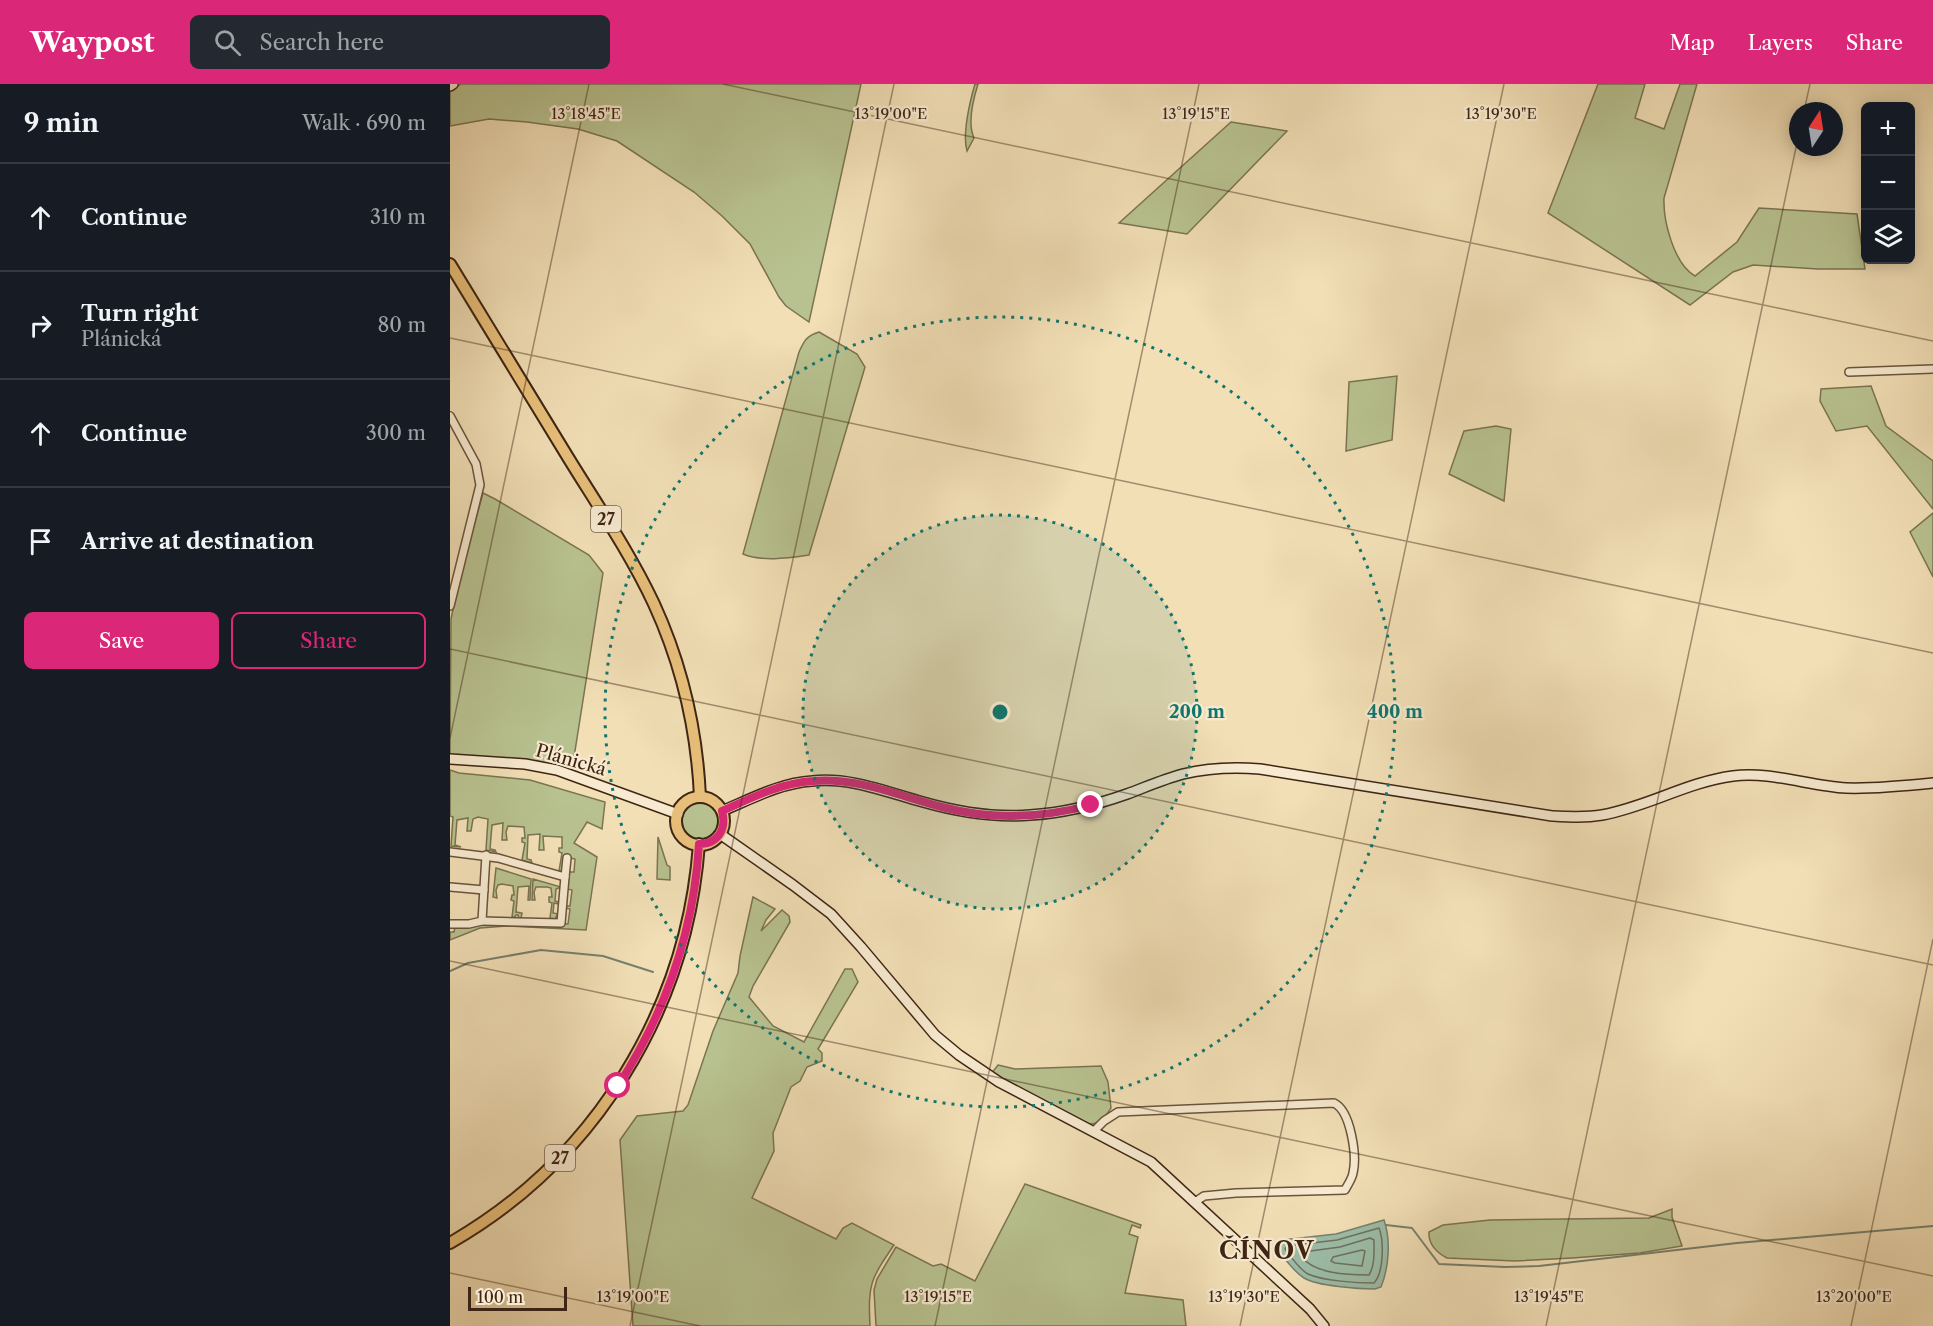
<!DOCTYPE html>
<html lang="en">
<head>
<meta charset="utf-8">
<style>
	:root { --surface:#171b24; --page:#242831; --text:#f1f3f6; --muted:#9ea1a6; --line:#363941; --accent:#db2777 }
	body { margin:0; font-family:"Libre Caslon Text",serif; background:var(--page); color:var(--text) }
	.controls { position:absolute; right:18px; top:18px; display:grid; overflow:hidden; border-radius:9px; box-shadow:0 3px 15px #0003 }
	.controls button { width:54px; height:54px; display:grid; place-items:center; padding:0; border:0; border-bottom:2px solid var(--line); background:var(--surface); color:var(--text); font:30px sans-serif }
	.compass { position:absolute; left:1339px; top:18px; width:54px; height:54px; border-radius:50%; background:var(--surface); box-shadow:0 3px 15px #0003; rotate:12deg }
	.scale { position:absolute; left:18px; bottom:15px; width:99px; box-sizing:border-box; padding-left:6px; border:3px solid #3e2514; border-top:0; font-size:16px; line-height:21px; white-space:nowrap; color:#3e2514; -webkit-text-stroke:4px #f7ead0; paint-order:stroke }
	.stop { position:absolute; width:18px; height:18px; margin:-14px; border:4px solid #db2777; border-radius:50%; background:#fff }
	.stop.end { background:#db2777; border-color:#fff; box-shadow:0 2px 6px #0008 }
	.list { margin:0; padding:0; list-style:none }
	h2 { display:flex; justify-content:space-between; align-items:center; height:78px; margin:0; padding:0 24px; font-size:26px }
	h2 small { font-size:20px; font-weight:400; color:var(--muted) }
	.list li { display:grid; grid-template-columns:39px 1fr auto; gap:18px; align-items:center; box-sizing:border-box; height:108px; padding:0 24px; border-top:2px solid var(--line) }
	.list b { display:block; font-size:22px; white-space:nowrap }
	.list p { margin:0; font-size:20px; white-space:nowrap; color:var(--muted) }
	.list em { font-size:20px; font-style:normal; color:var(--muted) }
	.actions { display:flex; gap:12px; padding:18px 24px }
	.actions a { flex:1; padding:14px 0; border:2px solid var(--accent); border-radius:9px; text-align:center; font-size:21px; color:var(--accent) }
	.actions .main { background:var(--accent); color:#fff }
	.icon { flex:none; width:33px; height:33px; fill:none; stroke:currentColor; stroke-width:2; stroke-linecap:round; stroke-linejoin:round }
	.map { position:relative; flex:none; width:1483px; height:1242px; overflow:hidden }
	header { display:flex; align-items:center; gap:36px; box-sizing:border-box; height:84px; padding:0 30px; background:var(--accent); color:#fff }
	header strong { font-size:28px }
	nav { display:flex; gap:33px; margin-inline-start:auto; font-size:21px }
	.search { width:420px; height:54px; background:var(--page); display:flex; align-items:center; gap:15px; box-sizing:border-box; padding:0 21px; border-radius:9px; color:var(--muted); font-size:22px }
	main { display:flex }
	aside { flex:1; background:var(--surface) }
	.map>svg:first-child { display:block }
	.green { fill:#b8c290; stroke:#7b7452; stroke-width:1.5 }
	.water { fill:#9cbda8; stroke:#76806d; stroke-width:1.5 }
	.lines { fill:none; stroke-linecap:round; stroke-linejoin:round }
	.shore { stroke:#6d715e; stroke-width:1.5 }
	.stream { stroke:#76806d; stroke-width:2 }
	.street-casing { stroke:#6b543c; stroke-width:10 }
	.secondary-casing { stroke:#3e2514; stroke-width:12 }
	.primary-casing { stroke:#3e2514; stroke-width:14 }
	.street { stroke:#f7ead0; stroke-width:7 }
	.secondary { stroke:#f7ead0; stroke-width:9 }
	.primary { stroke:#e9c07b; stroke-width:10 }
	.route { stroke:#db2777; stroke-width:8 }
	.ticks { fill:none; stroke:#3e2514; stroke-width:1.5; stroke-opacity:0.45 }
	.ring { fill:none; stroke:#0f766e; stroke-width:3; stroke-dasharray:3 6 }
	.labels { text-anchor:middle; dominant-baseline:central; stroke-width:4.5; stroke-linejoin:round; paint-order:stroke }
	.shield { fill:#f7ead0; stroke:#76604c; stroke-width:1.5 }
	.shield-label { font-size:16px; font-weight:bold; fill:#3e2514 }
	.street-label { font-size:18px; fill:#3e2514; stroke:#f7ead0 }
	.district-label { font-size:24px; font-weight:bold; letter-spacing:1.5px; fill:#3e2514; stroke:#f7ead0 }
	.ticks-label { font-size:15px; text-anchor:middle; fill:#3e2514; stroke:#f7ead0; stroke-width:4.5; stroke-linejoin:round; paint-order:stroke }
	.centre { fill:#0f766e; stroke:#f7ead0; stroke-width:3 }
	.ring-label { font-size:18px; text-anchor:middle; font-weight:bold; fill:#0f766e; stroke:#f7ead0; stroke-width:4.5; stroke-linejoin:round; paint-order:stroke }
</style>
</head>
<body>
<header>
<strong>Waypost</strong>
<div class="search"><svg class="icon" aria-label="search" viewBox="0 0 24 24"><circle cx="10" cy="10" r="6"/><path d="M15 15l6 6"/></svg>Search here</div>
<nav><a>Map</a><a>Layers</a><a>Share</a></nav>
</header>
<main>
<aside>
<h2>9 min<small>Walk · 690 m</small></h2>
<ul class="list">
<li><svg class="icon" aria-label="ahead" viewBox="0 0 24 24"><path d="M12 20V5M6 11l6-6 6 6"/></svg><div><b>Continue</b></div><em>310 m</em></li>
<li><svg class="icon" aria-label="right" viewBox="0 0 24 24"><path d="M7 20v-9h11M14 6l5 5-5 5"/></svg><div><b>Turn right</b><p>Plánická</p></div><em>80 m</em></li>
<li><svg class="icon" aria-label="ahead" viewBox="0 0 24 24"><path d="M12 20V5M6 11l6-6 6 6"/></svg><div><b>Continue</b></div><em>300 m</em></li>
<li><svg class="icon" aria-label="arrive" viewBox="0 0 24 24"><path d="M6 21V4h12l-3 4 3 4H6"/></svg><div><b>Arrive at destination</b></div></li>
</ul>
<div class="actions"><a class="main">Save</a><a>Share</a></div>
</aside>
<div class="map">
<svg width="1483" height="1242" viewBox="0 0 1483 1242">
	<rect width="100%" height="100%" fill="#f2dfb6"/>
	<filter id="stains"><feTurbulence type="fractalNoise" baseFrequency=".00333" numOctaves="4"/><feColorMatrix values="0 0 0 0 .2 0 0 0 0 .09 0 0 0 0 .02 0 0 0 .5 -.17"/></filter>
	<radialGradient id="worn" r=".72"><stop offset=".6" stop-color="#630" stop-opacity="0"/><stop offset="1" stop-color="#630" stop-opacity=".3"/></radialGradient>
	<g class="green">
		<path d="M11,0H411L359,238L336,222L329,213L300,160L272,132L244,108L167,57L128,45L77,38L39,35L0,42V6Z"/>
		<path d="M525,0H528C523,16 517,39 524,54L517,67C512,50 520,17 525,0Z"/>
		<path d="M1148,0H1195L1185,34L1214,45L1230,0H1247L1214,114C1213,137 1224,180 1245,192L1287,158L1309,124L1407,130L1415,185H1368L1303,181L1283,188L1240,221L1098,129Z"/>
		<path d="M781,38L837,47L737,150L669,139Z"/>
		<path d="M369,248L407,270L415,283L359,471C338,474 312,478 293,470L349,268C354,257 356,252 369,248Z"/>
		<path d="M947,292L942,356L896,367L899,298Z"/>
		<path d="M1421,302L1436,342L1483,377V425L1417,342L1386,347L1370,317L1371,305Z"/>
		<path d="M1046,342L1061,345L1054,417L999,390L1014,347Z"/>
		<path d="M33,409L45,415L139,471L153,489L122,686L87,677L0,672L1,535L11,488Z"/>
		<path d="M1483,429V493L1460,448Z"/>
		<path d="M0,686L9,689L80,696L155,718L152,745L137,738L124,759L147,773L136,846L57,842L30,844L0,856V848H4L5,843C19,844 33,840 47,839C70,838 95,838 118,840L120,825L115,824V822H120L122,806L117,805L119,788H124L125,775L115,773L112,787H109L112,769L109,768V764H112V753L93,752L94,766H89L90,750L78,751L77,775L81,776L82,779L72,776L75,759L72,758V754H75L74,743L58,742L56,748L57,756H52L53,739L42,741L40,765L45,766L46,768L36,766L38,735L28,733L23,735L21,747H17L18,734L7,736L5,761L11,763L1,762L3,733L0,732Z"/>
		<circle cx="250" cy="737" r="18"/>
		<path d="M208,753L217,781L220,783V796L207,795Z"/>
		<path d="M46,784L81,795L80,816H78L79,802L68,803L66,828L72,829L71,834H69L68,831H66L65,833H62L64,817L61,816L62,811H64L63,802L52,800L48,801L46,806L47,814L43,813Z"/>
		<path d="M83,795L111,803L106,805L105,817L109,818V820L104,819L103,829L108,830L105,835L100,834L102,819L99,818V813H102L101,804L97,803H86L84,808L85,816H82Z"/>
		<path d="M303,813L325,825L316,836L311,847L332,826L339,832L340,838L303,902L299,913L323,942L354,958L395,885H402L408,898L368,965L372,969V977L357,983L350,997L341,1003L323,1049L324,1067L302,1114L386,1155L393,1144L402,1139L444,1161C420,1196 418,1200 420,1242H183L170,1056L187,1032L233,1027L238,1021L263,947L288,889L290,872Z"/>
		<path d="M548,981L565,985L651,982L658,998L661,1024C655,1033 651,1040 639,1040L541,990Z"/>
		<path d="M575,1100L691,1141L690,1144L682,1141L679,1150L688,1153L675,1209L733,1216L736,1242H426L424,1206L427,1195L446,1163L483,1182L491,1180L525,1197Z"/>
		<path d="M1222,1125V1133L1232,1162L1190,1169L1122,1174L1065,1177L997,1174C987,1169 978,1160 979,1148L993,1141L1040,1136L1199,1134Z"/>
	</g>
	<path class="water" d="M934,1136C941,1156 939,1183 931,1203L925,1205C909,1205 867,1202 854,1194C843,1187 836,1176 828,1166L827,1162L832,1156L886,1150Z"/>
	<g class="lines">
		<g class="shore">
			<path d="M929,1144C934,1157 934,1188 924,1199C908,1199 873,1197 858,1190C849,1185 841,1173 835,1165L837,1162L887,1156Z"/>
			<path d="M920,1154L924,1156C924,1168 925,1181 919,1191C898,1191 864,1190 851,1172L853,1168L890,1163Z"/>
			<path d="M912,1166L915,1167L912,1182L885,1179L881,1177L883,1173Z"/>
		</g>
		<g class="stream">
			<path d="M0,887L18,879L91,866L153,872L203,888"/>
			<path d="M936,1141L962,1144L989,1180L1055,1183L1089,1182L1287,1159L1483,1142"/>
		</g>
		<defs>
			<g id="street">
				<path d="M1399,288L1483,285"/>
				<path d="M0,332L26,380L30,401L0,522"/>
				<path d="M0,768L48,774L115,793L117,774"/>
				<path d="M0,803L34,806"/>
				<path d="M32,837L111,839L115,793"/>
				<path d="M0,840H19L32,837L36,771"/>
				<path d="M643,1048L654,1037L668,1028L884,1019C901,1027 907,1072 903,1089C902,1095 898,1100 895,1106L786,1109L754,1112L745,1118"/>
			</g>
			<g id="secondary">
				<path d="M0,2L3,0"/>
				<path d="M0,675L75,680L107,686L228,730"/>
				<path d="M272,727C301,715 330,699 362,697C401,693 436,708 473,718C508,728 543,734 580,731C614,729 646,721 677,710C696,703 714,695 733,690C758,684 784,683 810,685L1102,732C1119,733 1135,734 1152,731C1197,723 1237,698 1283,692C1319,687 1360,702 1396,704C1425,705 1454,702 1483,699"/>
				<path d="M270,750L343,801L381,830L411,863L485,951L509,971L549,998L701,1078L860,1225L874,1242"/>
			</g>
			<g id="primary">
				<path d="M0,180C40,245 79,310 119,375C148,422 180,469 204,520C232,581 247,646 250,713"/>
				<circle cx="250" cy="737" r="24"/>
				<path d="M0,1159C145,1076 237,926 249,760"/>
			</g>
		</defs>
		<use href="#street" class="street-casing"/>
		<use href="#secondary" class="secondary-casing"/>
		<use href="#primary" class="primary-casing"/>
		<use href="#street" class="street"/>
		<use href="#secondary" class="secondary"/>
		<use href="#primary" class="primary"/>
	</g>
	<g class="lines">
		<path class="route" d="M168,1002C215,929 244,847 249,760C268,760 277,745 272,727C301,714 330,699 363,697C407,693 449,712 492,723C541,736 592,734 641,721"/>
	</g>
	<path class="ticks" d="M273,0L1483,257M1354,27L1360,0M0,254L1483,569M0,565L1483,881M0,654L139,0M0,877L1483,1192M0,1189L250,1242M180,1242L444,0M485,1242L749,0M790,1242L1054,0M1096,1242L1348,54M1401,1242L1483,855"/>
	<circle cx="550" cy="628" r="197" fill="#0f766e" fill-opacity=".12"/>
	<g class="ring">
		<circle cx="550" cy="628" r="197"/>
		<circle cx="550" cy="628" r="395"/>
	</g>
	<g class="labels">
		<g class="shield">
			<rect x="141" y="422" width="30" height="26" rx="4.5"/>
			<rect x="95" y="1061" width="30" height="26" rx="4.5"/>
		</g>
		<g class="shield-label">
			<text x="156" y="435">27</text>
			<text x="110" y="1074">27</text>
		</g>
		<g class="street-label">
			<text transform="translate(121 676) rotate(16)">Plánická</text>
		</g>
		<g class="district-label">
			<text x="817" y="1166">ČÍNOV</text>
		</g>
	</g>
	<g class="ticks-label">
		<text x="136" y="35">13°18'45"E</text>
		<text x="441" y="35">13°19'00"E</text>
		<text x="746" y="35">13°19'15"E</text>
		<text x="1051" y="35">13°19'30"E</text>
		<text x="183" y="1218">13°19'00"E</text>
		<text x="488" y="1218">13°19'15"E</text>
		<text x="794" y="1218">13°19'30"E</text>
		<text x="1099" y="1218">13°19'45"E</text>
		<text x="1404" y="1218">13°20'00"E</text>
	</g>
	<circle cx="550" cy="628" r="9" class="centre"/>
	<g class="ring-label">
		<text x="747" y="634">200 m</text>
		<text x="945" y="634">400 m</text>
	</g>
	<rect width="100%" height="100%" filter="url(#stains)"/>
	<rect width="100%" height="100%" fill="url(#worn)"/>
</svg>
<div class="controls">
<button>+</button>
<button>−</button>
<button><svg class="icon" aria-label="layers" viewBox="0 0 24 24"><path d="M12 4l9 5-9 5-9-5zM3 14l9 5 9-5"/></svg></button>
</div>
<svg class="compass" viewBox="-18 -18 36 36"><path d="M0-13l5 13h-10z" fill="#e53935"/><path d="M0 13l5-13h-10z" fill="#9ea1a6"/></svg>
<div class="scale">100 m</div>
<div class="stop" style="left:168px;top:1002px"></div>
<div class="stop end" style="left:641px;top:721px"></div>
</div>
</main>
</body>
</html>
